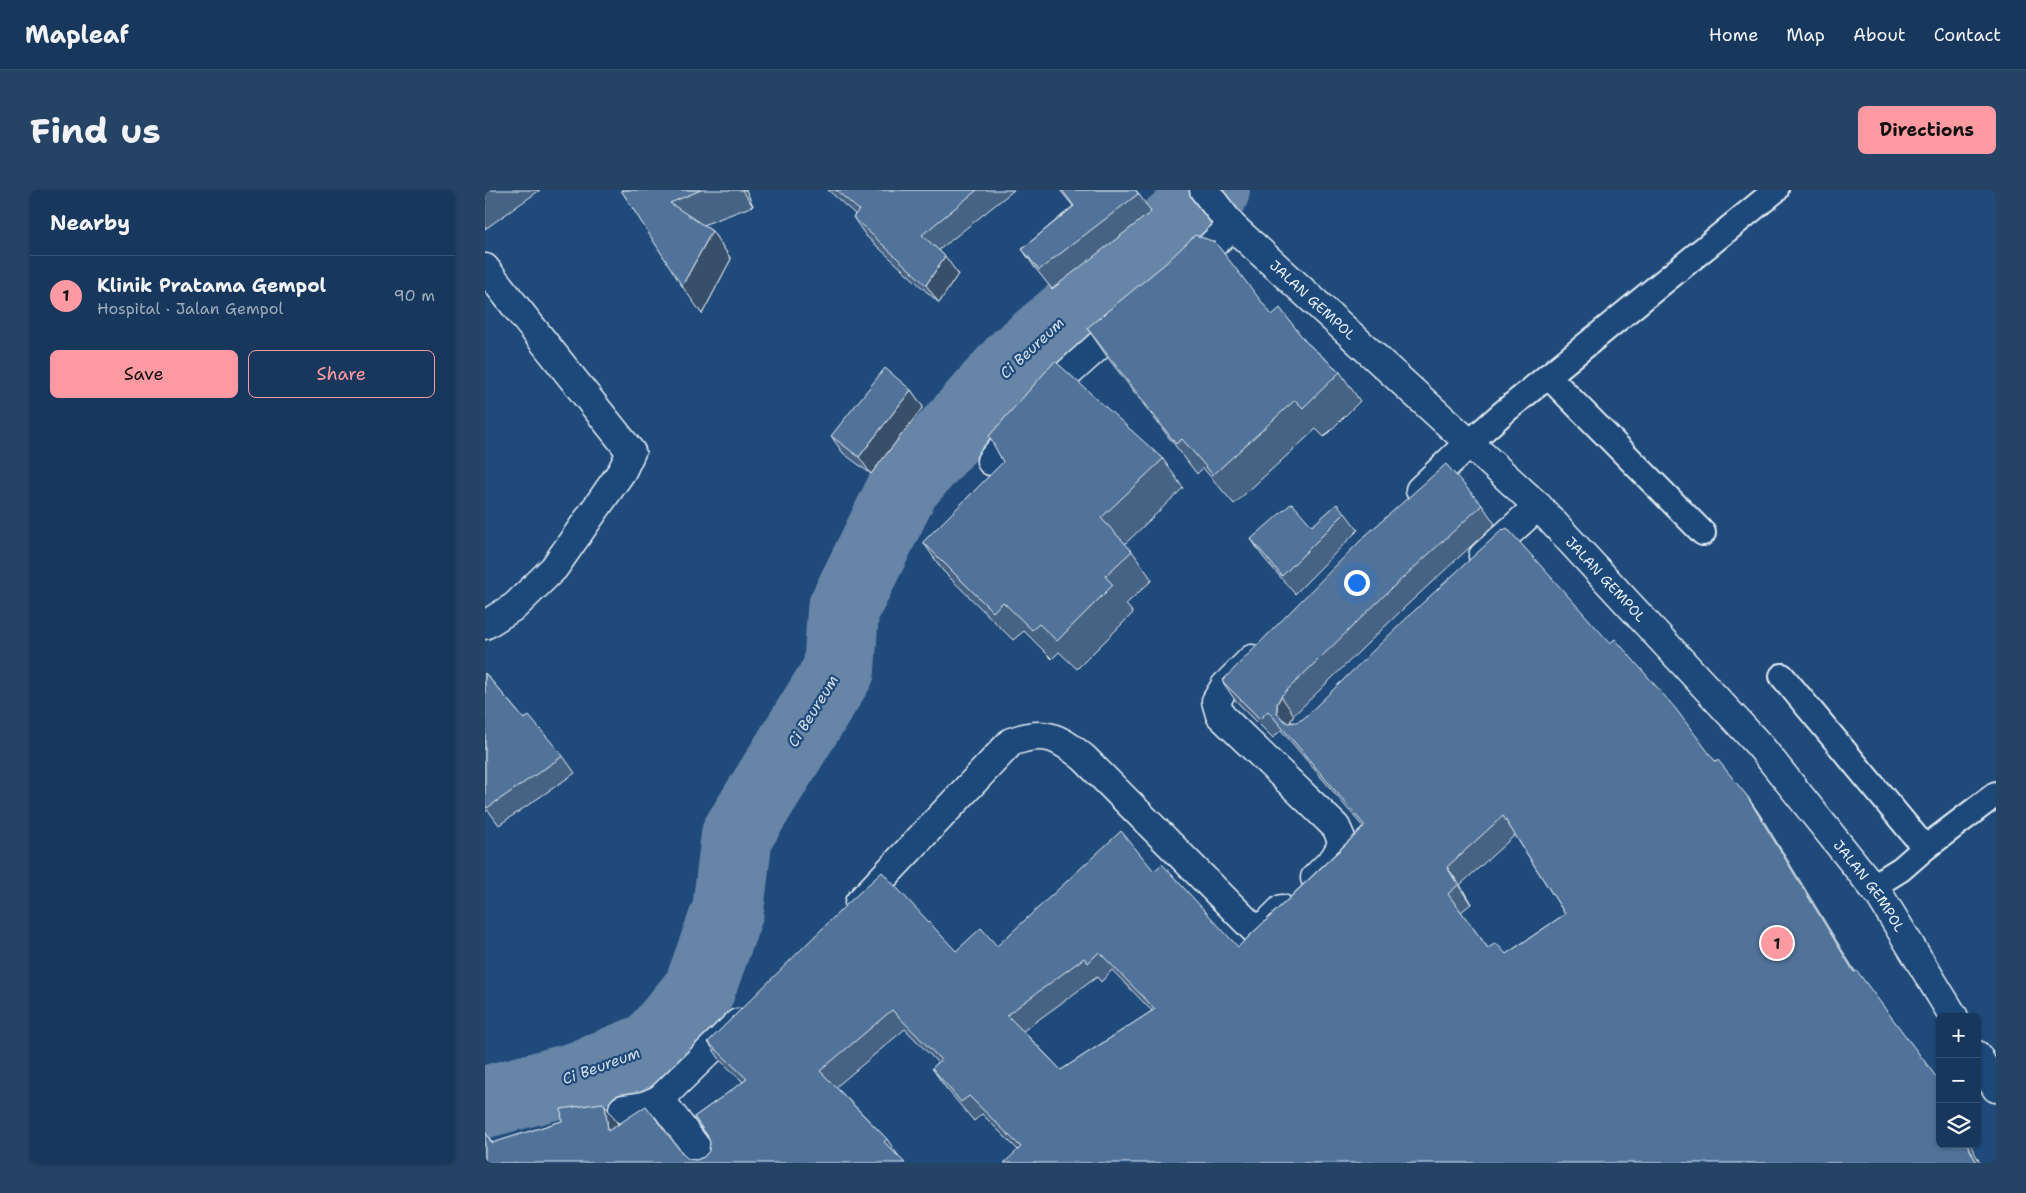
<!DOCTYPE html>
<html lang="en">
<head>
<meta charset="utf-8">
<style>
	:root { --surface:#17385c; --page:#244365; --text:#f1f3f6; --muted:#9eacbb; --line:#365272; --accent:#ff9aa2 }
	body { margin:0; font-family:"Shantell Sans",sans-serif; background:var(--page); color:var(--text) }
	.controls { position:absolute; right:15px; bottom:15px; display:grid; overflow:hidden; border-radius:8px; box-shadow:0 1px 4px #0004 }
	.controls button { width:45px; height:45px; display:grid; place-items:center; padding:0; border:0; border-bottom:1px solid var(--line); background:var(--surface); color:var(--text); font:25px sans-serif }
	.you { position:absolute; left:871px; top:392px; width:18px; height:18px; margin:-12px; border:4px solid #fff; border-radius:50%; background:#1a73e8; box-shadow:0 0 0 8px #1a73e833 }
	.badge { display:grid; place-items:center; width:32px; height:32px; border-radius:50%; background:var(--accent); color:#111; font-size:16px; font-weight:700 }
	.pin { position:absolute; translate:-50% -50%; border:2px solid #fff; box-shadow:0 1px 5px #0006 }
	.list { margin:0; padding:0; list-style:none }
	h2 { display:flex; justify-content:space-between; align-items:center; height:65px; margin:0; padding:0 20px; font-size:21px }
	h2 small { font-size:16px; font-weight:400; color:var(--muted) }
	.list li { display:grid; grid-template-columns:32px 1fr auto; gap:15px; align-items:center; box-sizing:border-box; height:80px; padding:0 20px; border-top:1px solid var(--line) }
	.list b { display:block; font-size:19px; white-space:nowrap }
	.list p { margin:0; font-size:16px; white-space:nowrap; color:var(--muted) }
	.list em { font-size:16px; font-style:normal; color:var(--muted) }
	.actions { display:flex; gap:10px; padding:15px 20px }
	.actions a { flex:1; padding:11px 0; border:1px solid var(--accent); border-radius:8px; text-align:center; font-size:18px; color:var(--accent) }
	.actions .main { background:var(--accent); color:#111 }
	.icon { flex:none; width:28px; height:28px; fill:none; stroke:currentColor; stroke-width:2; stroke-linecap:round; stroke-linejoin:round }
	.map { position:relative; flex:none; width:1511px; height:973px; overflow:hidden; border-radius:8px }
	header { display:flex; align-items:center; gap:30px; box-sizing:border-box; height:70px; padding:0 25px; background:var(--surface); border-bottom:1px solid var(--line) }
	header strong { font-size:24px }
	nav { display:flex; gap:28px; margin-inline-start:auto; font-size:18px }
	.intro { display:flex; align-items:center; justify-content:space-between; box-sizing:border-box; height:120px; padding:0 30px }
	h1 { margin:0; font-size:35px }
	.button { padding:12px 22px; border-radius:8px; background:var(--accent); color:#111; font-size:18px; font-weight:700 }
	main { display:flex; gap:30px; padding:0 30px }
	aside { flex:1; background:var(--surface); border-radius:8px; box-shadow:0 1px 4px #0004 }
	.map>svg:first-child { display:block }
	.lines { fill:none; stroke-linecap:round; stroke-linejoin:round }
	.river { stroke:#6685a7; stroke-width:72 }
	.service-casing { stroke:#e8f1f8; stroke-width:28 }
	.minor-casing { stroke:#e8f1f8; stroke-width:31 }
	.tertiary-casing { stroke:#e8f1f8; stroke-width:31 }
	.service { stroke:#1f4a7a; stroke-width:24 }
	.minor { stroke:#1f4a7a; stroke-width:28 }
	.tertiary { stroke:#1f4a7a; stroke-width:28 }
	.wall { fill:#466384; stroke:#e8f1f8; fill-rule:evenodd }
	.shaded-wall { fill:#39506b; stroke:#e8f1f8 }
	.building { fill:#517399; stroke:#e8f1f8; fill-rule:evenodd }
	.labels { text-anchor:middle; dominant-baseline:central; stroke-width:4.5; stroke-linejoin:round; paint-order:stroke }
	.street-label { font-size:14px; fill:#e8f1f8; stroke:#1f4a7a }
	.water-label { font-size:15px; font-style:italic; fill:#d4e1ec; stroke:#1f4a7a }
</style>
</head>
<body>
<header>
<strong>Mapleaf</strong>
<nav><a>Home</a><a>Map</a><a>About</a><a>Contact</a></nav>
</header>
<div class="intro"><h1>Find us</h1><a class="button">Directions</a></div>
<main>
<aside>
<h2>Nearby<small></small></h2>
<ul class="list">
<li><span class="badge">1</span><div><b>Klinik Pratama Gempol</b><p>Hospital · Jalan Gempol</p></div><em>90 m</em></li>
</ul>
<div class="actions"><a class="main">Save</a><a>Share</a></div>
</aside>
<div class="map">
<svg width="1511" height="973" viewBox="0 0 1511 973">
	<rect width="100%" height="100%" fill="#1f4a7a"/>
	<filter id="ink" filterUnits="userSpaceOnUse"><feTurbulence type="fractalNoise" baseFrequency=".02" numOctaves="2"/><feDisplacementMap in="SourceGraphic" scale="10" xChannelSelector="R" yChannelSelector="G"/><feConvolveMatrix kernelMatrix="1 2 1 2 8 2 1 2 1" color-interpolation-filters="sRGB"/></filter>
	<g filter="url(#ink)">
		<g class="lines">
			<path class="river" d="M0,912L94,887L167,857L214,800L243,720L252,645L354,480L358,420L419,296L531,170L729,0"/>
			<defs>
				<g id="service">
					<path d="M1063,186L1218,343"/>
					<path d="M983,254L1019,222L1291,0"/>
					<path d="M1297,486L1440,658"/>
					<path d="M1387,697L1416,679L1440,658L1511,604"/>
				</g>
				<g id="minor">
					<path d="M0,78L146,262L137,281L69,378L30,416L0,435"/>
					<path d="M703,78L747,36"/>
					<path d="M506,271L568,197L642,130"/>
					<path d="M935,300L983,254"/>
					<path d="M998,366L1053,316"/>
					<path d="M767,469L740,496L731,511L735,525L851,637L858,653L849,669L830,688"/>
					<path d="M374,713L526,552C559,540 572,546 599,568L773,743L797,719"/>
					<path d="M138,919L159,916L175,909"/>
					<path d="M223,973L175,909L253,833"/>
				</g>
				<g id="tertiary">
					<path id="s1" d="M719,0L747,36L1053,316L1275,556L1395,706L1469,827"/>
					<path d="M1492,865L1511,898"/>
				</g>
			</defs>
			<use href="#service" class="service-casing"/>
			<use href="#minor" class="minor-casing"/>
			<use href="#tertiary" class="tertiary-casing"/>
			<use href="#service" class="service"/>
			<use href="#minor" class="minor"/>
			<use href="#tertiary" class="tertiary"/>
		</g>
		<g class="wall">
			<path d="M0,0H55L0,39Z"/>
			<path d="M136,0H261L268,16L218,35L227,41L246,69L217,124Z"/>
			<path d="M343,0H529L454,60L473,84L454,113L381,46L368,27L370,24Z"/>
			<path d="M575,0H651L666,22L567,99L550,78L537,59L588,16Z"/>
			<path d="M787,125L821,152L855,182L875,211L839,247L831,239L749,314L718,278L712,284L623,168L602,138Z"/>
			<path d="M426,200L438,217L386,284L358,263L346,246Z"/>
			<path d="M678,269L698,298L640,354L647,361L667,390L641,414L648,423L592,479L574,462L567,469L539,441L528,450L458,381L438,352Z"/>
			<path d="M997,315L1010,334L921,416L809,525L805,532L1230,571L1262,606L1275,625L1370,782L1455,954L533,960L497,924L489,931L460,897L447,878L453,873L420,839L351,897L402,949L415,968L0,973V942L8,953L77,931L120,915L133,935L198,964L203,969L211,970L219,967L224,961L225,952L224,948L209,927L258,892L236,871L223,852L471,761L512,756L669,681L753,757L878,637L796,540L788,548L750,510L737,491ZM1030,645L1080,724L1021,764L1003,758L976,722L986,714L975,695ZM627,780L667,821L576,880L538,841L612,787L616,792Z"/>
			<path d="M860,323L873,340L810,404L778,367L766,349L827,336Z"/>
			<path d="M0,483L39,529L78,566L90,583L14,635L3,620L0,622Z"/>
		</g>
		<g class="shaded-wall">
			<path d="M257,0H261L268,16Z"/>
			<path d="M227,41L246,69L217,124L197,96Z"/>
			<path d="M460,66L473,84L454,113L441,95Z"/>
			<path d="M426,200L438,217L386,284L374,267Z"/>
			<path d="M796,506L809,525L805,532V540L796,528L792,522V514Z"/>
			<path d="M1262,606L1275,625L1382,801L1369,782Z"/>
			<path d="M962,677L975,695L986,714L973,695Z"/>
			<path d="M120,915L133,934L136,960L123,941Z"/>
			<path d="M1482,954H1485L1495,973H1492Z"/>
		</g>
		<g class="building">
			<path d="M136,0H216L185,13L227,41L197,96Z"/>
			<path d="M351,0H492L437,45L460,66L441,95L368,27L374,20Z"/>
			<path d="M577,0H651L653,4L554,80L537,59L589,16Z"/>
			<path d="M710,45L730,52L787,125L795,118L821,152L855,182L818,218L810,210L728,285L697,249L691,254L602,138L681,73Z"/>
			<path d="M570,171L678,269L616,328L647,361L620,386L628,395L572,451L554,434L547,440L518,412L508,422L438,352L518,272L504,246Z"/>
			<path d="M400,178L426,200L374,267L346,246Z"/>
			<path d="M961,274L997,315L908,397L796,506L792,514V522L796,528L803,533L811,532L818,529L930,420L1018,339L1019,340L1022,338L1125,453L1130,449L1190,518L1230,571L1233,570L1262,606L1369,782L1372,781L1455,892V954H1482L1492,973H519L536,957L484,906L476,912L447,878L456,870L407,820L335,881L402,949L399,952L420,973H0V942L7,953L77,931L76,919L117,913L120,915L123,941L161,916L198,964L203,969L211,970L219,967L224,961L225,952L222,945L209,927L262,889L223,852L362,714L397,682L471,761L496,738L512,756L636,641L669,681L677,674L753,757L880,636L783,521L775,529L737,491L881,345ZM1018,626L1080,724L1021,764L1011,753L1003,758L963,704L973,695L962,677ZM614,762L670,819L576,880L522,825L599,768L603,773Z"/>
			<path d="M807,313L827,336L852,314L860,323L797,386L766,349Z"/>
			<path d="M0,483L39,529L44,526L78,566L2,618L0,615Z"/>
		</g>
	</g>
	<g class="labels">
		<g class="street-label">
			<text stroke="none"><textPath href="#s1" startOffset="155">JALAN GEMPOL</textPath></text>
			<text stroke="none"><textPath href="#s1" startOffset="560">JALAN GEMPOL</textPath></text>
			<text stroke="none"><textPath href="#s1" startOffset="965">JALAN GEMPOL</textPath></text>
		</g>
		<g class="water-label">
			<text transform="translate(547 158) rotate(-43)">Ci Beureum</text>
			<text transform="translate(328 521) rotate(-58)">Ci Beureum</text>
			<text transform="translate(116 876) rotate(-20)">Ci Beureum</text>
		</g>
	</g>
</svg>
<div class="controls">
<button>+</button>
<button>−</button>
<button><svg class="icon" aria-label="layers" viewBox="0 0 24 24"><path d="M12 4l9 5-9 5-9-5zM3 14l9 5 9-5"/></svg></button>
</div>
<div class="you"></div>
<div class="pin badge" style="left:1292px;top:753px">1</div>
</div>
</main>
</body>
</html>
